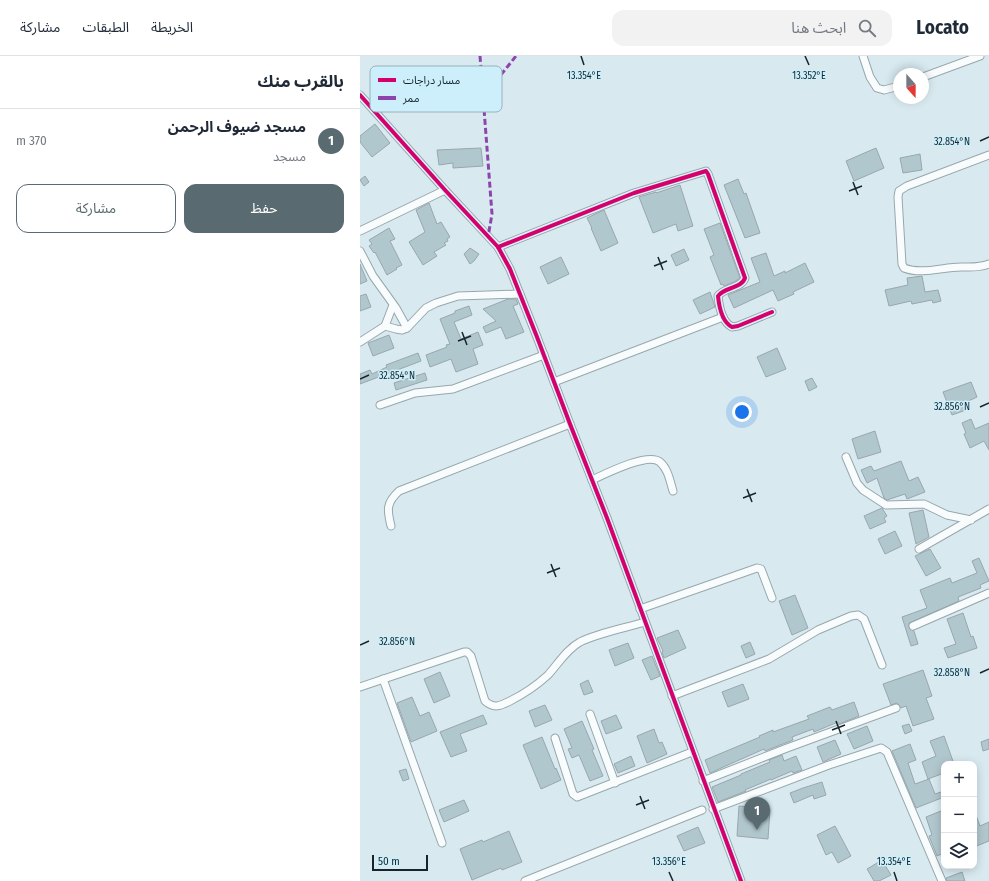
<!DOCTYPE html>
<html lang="ar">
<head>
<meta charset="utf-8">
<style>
	:root { --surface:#fff; --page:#f2f2f3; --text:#1f2937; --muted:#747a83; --line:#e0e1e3; --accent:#596a70 }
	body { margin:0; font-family:"Fira Sans Condensed","Noto Sans Arabic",sans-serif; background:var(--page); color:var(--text); direction:rtl }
	.controls { position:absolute; right:12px; bottom:12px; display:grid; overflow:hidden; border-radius:8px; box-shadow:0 2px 10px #0003 }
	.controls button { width:36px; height:36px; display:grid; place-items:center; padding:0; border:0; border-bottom:1px solid var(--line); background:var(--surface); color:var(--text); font:20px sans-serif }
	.compass { position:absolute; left:533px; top:12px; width:36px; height:36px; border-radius:50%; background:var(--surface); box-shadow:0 2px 10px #0003; rotate:159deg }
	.scale { position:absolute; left:12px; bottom:10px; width:56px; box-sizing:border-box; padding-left:4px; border:2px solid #15252b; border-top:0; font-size:11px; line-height:14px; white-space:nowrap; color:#15252b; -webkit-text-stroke:3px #cdeffb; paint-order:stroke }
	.you { position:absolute; left:382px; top:356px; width:14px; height:14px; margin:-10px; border:3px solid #fff; border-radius:50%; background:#1a73e8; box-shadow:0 0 0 6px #1a73e833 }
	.badge { display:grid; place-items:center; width:26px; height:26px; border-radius:50%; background:var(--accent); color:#fff; font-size:13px; font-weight:700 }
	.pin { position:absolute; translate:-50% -33px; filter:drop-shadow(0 1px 2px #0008) }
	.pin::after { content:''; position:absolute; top:21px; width:14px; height:12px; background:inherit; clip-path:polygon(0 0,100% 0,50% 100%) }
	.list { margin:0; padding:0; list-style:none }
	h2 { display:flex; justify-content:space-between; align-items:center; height:52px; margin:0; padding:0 16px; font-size:17px }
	h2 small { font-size:13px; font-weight:400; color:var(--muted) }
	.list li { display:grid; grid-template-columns:26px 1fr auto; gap:12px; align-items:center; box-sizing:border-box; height:64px; padding:0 16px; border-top:1px solid var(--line) }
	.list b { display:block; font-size:15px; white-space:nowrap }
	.list p { margin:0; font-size:13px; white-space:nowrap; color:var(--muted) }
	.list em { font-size:13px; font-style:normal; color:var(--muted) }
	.actions { display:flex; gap:8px; padding:12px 16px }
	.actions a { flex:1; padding:9px 0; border:1px solid var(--accent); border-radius:12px; text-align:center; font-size:14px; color:var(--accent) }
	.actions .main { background:var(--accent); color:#fff }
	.icon { flex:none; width:22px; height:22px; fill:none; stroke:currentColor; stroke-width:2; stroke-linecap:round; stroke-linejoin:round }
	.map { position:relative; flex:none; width:629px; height:825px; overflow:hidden; direction:ltr }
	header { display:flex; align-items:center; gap:24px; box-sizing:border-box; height:56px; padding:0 20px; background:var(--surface); border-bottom:1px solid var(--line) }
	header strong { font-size:19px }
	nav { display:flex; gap:22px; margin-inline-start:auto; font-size:14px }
	.search { width:280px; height:36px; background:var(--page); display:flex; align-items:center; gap:10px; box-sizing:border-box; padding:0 14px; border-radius:12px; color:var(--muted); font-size:15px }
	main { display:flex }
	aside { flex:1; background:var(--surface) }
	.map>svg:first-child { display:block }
	.building { fill:#b1c7ce; stroke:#98a7ad }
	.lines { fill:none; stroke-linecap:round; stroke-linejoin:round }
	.minor-casing { stroke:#97a7ac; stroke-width:9 }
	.minor { stroke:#f9fcfd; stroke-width:7 }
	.quiet { stroke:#8e44ad; stroke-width:3; stroke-dasharray:6 3; stroke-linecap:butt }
	.cycleway-casing { stroke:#cdeffb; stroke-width:6 }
	.cycleway { stroke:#d6006c; stroke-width:4 }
	.ticks { fill:none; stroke:#15252b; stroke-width:1.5 }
	.key { fill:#cdeffb; stroke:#96b2bd; stroke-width:1 }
	.key-label { font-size:11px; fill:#15252b }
	.ticks-label { font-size:10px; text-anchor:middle; fill:#15252b; stroke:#cdeffb; stroke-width:3; stroke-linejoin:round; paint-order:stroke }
</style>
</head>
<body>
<header>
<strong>Locato</strong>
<div class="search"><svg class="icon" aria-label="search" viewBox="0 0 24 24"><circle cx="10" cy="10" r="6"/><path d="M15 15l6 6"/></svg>ابحث هنا</div>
<nav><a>الخريطة</a><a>الطبقات</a><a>مشاركة</a></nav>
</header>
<main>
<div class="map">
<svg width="629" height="825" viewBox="0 0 629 825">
	<rect width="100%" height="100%" fill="#d8eaf0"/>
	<g class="building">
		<path d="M15,68L30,87L12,101L0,86V80Z"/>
		<path d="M121,92L123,110L93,112V107L79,109L77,94Z"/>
		<path d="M516,92L524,112L494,125L486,105Z"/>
		<path d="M560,98L562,114L543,117L540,102Z"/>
		<path d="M5,120L9,126L4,130L0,124Z"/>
		<path d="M378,123L384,138L386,137L400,177L385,182L364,129Z"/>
		<path d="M320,129L333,170L318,175L316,168L293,177L279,141L296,136V137Z"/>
		<path d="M69,147L77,168L81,166L90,181L87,183L88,185L84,187L86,189L74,196L77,200L63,209L49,186L65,176L56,154Z"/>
		<path d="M244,154L258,187L241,195L231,172H232L227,162Z"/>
		<path d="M360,167L380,222L374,226L364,230L363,228L361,229L350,201L354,199L344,173Z"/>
		<path d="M29,172L35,183L30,185L42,209L36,212L37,213L27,219L15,196L14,197L9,190L12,188L9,184Z"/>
		<path d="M110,192L119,198L114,205L110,208L104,198Z"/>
		<path d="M324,193L329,204L316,210L311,199Z"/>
		<path d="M406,197L414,220L425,215V217L445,207L454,226L433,236L434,238L418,245L413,234L374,252L368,239L400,226L391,202Z"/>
		<path d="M201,201L209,218L188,228L180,211Z"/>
		<path d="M0,208L7,225L0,228Z"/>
		<path d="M562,220L565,236L578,234L581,245L573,247L572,244L552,248L551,245L529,250L525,234L548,229L547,222Z"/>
		<path d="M350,236L355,251L340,258L333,244Z"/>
		<path d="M6,238L11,251L0,255V240Z"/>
		<path d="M148,243H156L158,248L153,250L164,276L146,283L141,271L126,277L123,271L136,265L123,253Z"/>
		<path d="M109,250L112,259L94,266L101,283L118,276L123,289L113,293L118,308L96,316L91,303L70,311L66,299L87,291L86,289L90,288L80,263L95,257V255Z"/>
		<path d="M29,279L34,292L13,300L8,287Z"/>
		<path d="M417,292L426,313L406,321L397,301Z"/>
		<path d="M58,297L61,305L0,328V318L10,314L12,318L27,311L26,309Z"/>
		<path d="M65,317L67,324L36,334L34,327Z"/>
		<path d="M452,322L457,331L449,335L445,325Z"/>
		<path d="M611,326L617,341L604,347L606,354L592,359L583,336Z"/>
		<path d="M611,363L615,373L629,367V394L624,385L610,392L604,378L606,377L602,367Z"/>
		<path d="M515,375L521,396L498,403L492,383Z"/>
		<path d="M541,405L549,425L558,421L565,436L547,443L545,438L527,444L524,442L517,422L507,427L501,414L511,410L514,415Z"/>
		<path d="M522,452L527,460L524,462L526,466L510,473L504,460Z"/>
		<path d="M563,454L569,481L556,488L549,457Z"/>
		<path d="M535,475L542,490L525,498L518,483Z"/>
		<path d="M570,493L581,512L566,520L555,500Z"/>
		<path d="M619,502L629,525L620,529L621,532L598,541L599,545L549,567V572L554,575L558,588L551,590L542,561L567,552L560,534L590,522L592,527L617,517L612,505Z"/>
		<path d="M435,539L448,572L432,579L419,545Z"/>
		<path d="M603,557L611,581L613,580L617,592L588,602L584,592L596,588L587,563Z"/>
		<path d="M318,574L326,592L304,602L302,596L303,595L297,582Z"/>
		<path d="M390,586L395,598L386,602L381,590Z"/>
		<path d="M268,587L274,602L255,610L249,594Z"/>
		<path d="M292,600L300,620L291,624L282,604Z"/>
		<path d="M563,614L572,640L566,642L574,663L553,670L546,650L541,652L537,647L531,649L523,628Z"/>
		<path d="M80,616L90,640L74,647L64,623Z"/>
		<path d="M228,624L233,636L224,639L220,628Z"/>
		<path d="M383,628L389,643L368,651L362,636Z"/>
		<path d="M52,641L60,660L69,656L77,675L51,686L37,647Z"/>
		<path d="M494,646L499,660L479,668L478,666L454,676L453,673L432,681L433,684L405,695L404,693L350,717L345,704L400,681L399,680L413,674V676L449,663L447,660L470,651L472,654Z"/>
		<path d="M185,649L192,664L175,671L169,655Z"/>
		<path d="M123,659L127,668L100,678L107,695L91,701L80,676Z"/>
		<path d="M256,659L262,672L246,678L241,665Z"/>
		<path d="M222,665L234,693L232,694L243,720L230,725L219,699L212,702L208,693L212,692L204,673Z"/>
		<path d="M549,668L552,675L545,678L542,670Z"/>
		<path d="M507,670L513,685L494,693L487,678Z"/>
		<path d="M294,673L299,687L302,686L307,698L287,707L277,680Z"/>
		<path d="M584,680L594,708H584V717L568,723L562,706L576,700L570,685Z"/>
		<path d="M182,681L195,713L196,712L201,724L181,733L163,689Z"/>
		<path d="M629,683V693L623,695L621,686Z"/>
		<path d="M475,684L481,698L463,706L457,691Z"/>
		<path d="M550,688L556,704L548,707L555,728L569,723L575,738L584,735V741L556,752L532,695Z"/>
		<path d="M422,699L424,705L436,700L442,714L433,717L432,715L411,724V723L385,734L386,735L358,746L352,731L381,719V718L410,706L409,704Z"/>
		<path d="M271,700L275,710L258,717L254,708Z"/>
		<path d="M46,713L49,723L43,725L39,715Z"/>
		<path d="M462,726L466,739L454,743L453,739L434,747L430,737L443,732Z"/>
		<path d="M104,744L109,755L84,766L79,754Z"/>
		<path d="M379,750L410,753L408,783L377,780Z"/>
		<path d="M614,754L620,770L629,766V785L614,791Z"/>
		<path d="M581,755L584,763V797L577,800L569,780L572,779L566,761Z"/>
		<path d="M475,770L491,800L478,807L472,796L466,799L457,779Z"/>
		<path d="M338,771L345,787L324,795L317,780Z"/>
		<path d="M149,775L162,806L142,814L141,812L112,824L100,793L122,784L123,786Z"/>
		<path d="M522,804L531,819L519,825H514L507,813Z"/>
		<path d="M602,816L605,825H587L586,822Z"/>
	</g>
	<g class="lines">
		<defs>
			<g id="minor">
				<path d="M503,0L510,21L517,32L524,34L539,30"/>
				<path d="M563,21L620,0"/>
				<path d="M0,39L85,134L138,191L150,213L177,281L210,368L247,462L381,825"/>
				<path d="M629,99L547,130L539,135L538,141L542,208L544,212C562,219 583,211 601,211C611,211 619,212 629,208"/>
				<path d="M0,175L85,134"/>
				<path d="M138,191L274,137L346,115L348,118L385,222C381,233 364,231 358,240C359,250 362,266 372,271L378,270L412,256"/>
				<path d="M0,195L13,220L36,252L47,272"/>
				<path d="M25,270L33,249"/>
				<path d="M0,286L25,270L36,273L42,274L47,272L66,252L76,247L98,240L160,238"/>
				<path d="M194,326L363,261"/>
				<path d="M20,349L55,337L93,333L184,299"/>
				<path d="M486,401L497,427L503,434L526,449L564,448L587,459L611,464"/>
				<path d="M232,424C245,418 288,396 300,406C308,413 310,425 313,435"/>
				<path d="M31,470C27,454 26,447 39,435L210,368"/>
				<path d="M559,493L629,453"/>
				<path d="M280,553L397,512L401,513L412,542"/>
				<path d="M553,570L629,537"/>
				<path d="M23,623L82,787"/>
				<path d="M0,631L104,596H107L111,600L125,645C134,653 140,650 150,645C164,638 176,630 188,619C198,608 207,593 220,586C238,577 265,572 285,566"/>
				<path d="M312,640L409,603L458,574L491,560L498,559L504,563L522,609"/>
				<path d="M230,658L255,727"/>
				<path d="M195,682L213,738L217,741L332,696"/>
				<path d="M343,725L427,692L536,652"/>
				<path d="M353,753L469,709L521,692L527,696L582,825"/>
				<path d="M165,825L342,754"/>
			</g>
		</defs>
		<use href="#minor" class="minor-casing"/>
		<use href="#minor" class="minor"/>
		<g class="quiet">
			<path d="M120,0L132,158L128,181"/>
			<path d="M124,40L156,0"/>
		</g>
		<defs>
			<g id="cycleway">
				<path d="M0,39L85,134L138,191L150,213L177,281L210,368L247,462L381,825"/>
				<path d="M138,191L274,137L346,115L348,118L385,222C381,233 364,231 358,240C359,250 362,266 372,271L378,270L412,256"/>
			</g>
		</defs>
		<use href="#cycleway" class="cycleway-casing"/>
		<use href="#cycleway" class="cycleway"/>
	</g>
	<path class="ticks" d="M221,0L224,9M445,0L449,9M620,85L629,81M493,126L498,139M489,135L502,130M298,201L303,214M294,210L307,205M102,276L107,289M98,285L111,280M0,323L9,319M620,351L629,347M387,433L392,446M383,442L396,437M191,508L196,521M187,517L200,512M0,589L9,585M620,617L629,613M476,665L481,678M472,674L485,669M280,740L285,753M276,749L289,744M309,816L313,825M534,816L537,825"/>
	<rect x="10" y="10" width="132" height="46" rx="6" class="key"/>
	<rect x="18" y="22" width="18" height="4" fill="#d6006c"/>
	<rect x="18" y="40" width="18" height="4" fill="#8e44ad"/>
	<g class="key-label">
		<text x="43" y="28">مسار دراجات</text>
		<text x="43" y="46">ممر</text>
	</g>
	<g class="ticks-label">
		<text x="224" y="23">13.354°E</text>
		<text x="449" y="23">13.352°E</text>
		<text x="592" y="89">32.854°N</text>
		<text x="37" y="323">32.854°N</text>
		<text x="592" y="354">32.856°N</text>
		<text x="37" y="589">32.856°N</text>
		<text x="592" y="620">32.858°N</text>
		<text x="309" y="809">13.356°E</text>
		<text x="534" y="809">13.354°E</text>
	</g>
</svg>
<div class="controls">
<button>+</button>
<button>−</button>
<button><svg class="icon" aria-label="layers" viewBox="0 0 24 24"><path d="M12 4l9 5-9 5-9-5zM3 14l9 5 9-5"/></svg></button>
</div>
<svg class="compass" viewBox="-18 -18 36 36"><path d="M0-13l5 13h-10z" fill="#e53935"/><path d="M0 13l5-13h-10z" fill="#747a83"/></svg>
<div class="scale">50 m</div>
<div class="you"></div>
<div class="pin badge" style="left:397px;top:774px">1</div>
</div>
<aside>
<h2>بالقرب منك<small></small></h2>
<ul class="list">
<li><span class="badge">1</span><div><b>مسجد ضيوف الرحمن</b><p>مسجد</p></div><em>370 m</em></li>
</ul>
<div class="actions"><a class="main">حفظ</a><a>مشاركة</a></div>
</aside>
</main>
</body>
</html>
